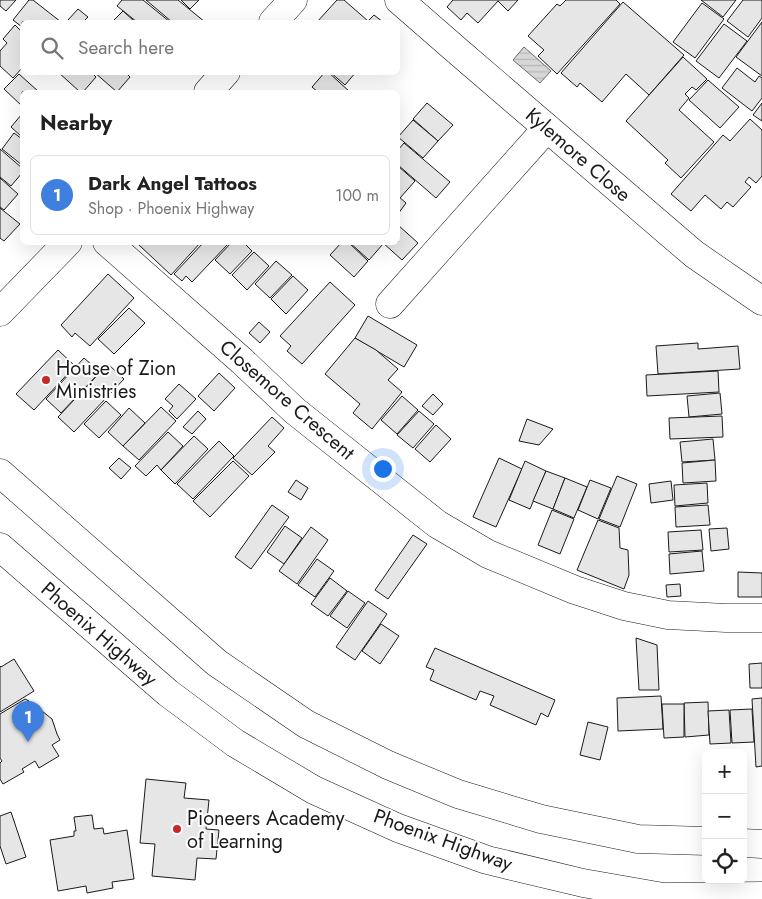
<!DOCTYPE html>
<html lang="en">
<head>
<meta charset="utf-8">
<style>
	:root { --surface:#fff; --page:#f2f2f2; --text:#222; --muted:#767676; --line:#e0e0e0; --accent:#c62828 }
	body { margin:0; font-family:Jost,sans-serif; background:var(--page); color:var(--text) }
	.controls { position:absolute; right:15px; bottom:15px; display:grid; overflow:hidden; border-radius:8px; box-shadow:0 5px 20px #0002 }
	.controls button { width:45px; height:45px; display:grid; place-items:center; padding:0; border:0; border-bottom:1px solid var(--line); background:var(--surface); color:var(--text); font:25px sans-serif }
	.you { position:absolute; left:382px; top:468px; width:18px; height:18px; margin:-12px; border:4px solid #fff; border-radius:50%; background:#1a73e8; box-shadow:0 0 0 8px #1a73e833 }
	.badge { display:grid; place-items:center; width:32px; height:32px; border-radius:50%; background:var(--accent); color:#fff; font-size:16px; font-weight:700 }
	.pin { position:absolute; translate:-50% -41px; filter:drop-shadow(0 1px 2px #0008) }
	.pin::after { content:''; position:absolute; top:26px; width:18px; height:15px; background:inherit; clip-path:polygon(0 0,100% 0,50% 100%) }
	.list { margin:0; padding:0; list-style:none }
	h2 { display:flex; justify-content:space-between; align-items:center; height:65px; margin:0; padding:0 20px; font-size:21px }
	h2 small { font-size:16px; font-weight:400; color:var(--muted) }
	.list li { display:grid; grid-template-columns:32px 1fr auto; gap:15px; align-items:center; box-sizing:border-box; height:80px; margin:0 10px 10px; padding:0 10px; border:1px solid var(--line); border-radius:8px }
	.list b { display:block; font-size:19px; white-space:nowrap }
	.list p { margin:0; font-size:16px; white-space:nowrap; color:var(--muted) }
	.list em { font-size:16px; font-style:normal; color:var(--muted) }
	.icon { flex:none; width:28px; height:28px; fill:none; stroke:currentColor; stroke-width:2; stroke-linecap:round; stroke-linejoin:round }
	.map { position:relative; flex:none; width:762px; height:899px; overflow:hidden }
	.search { position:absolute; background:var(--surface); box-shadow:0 5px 20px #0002; left:20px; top:20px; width:380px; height:55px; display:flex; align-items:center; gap:12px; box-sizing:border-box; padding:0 18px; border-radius:8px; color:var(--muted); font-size:19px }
	.panel { position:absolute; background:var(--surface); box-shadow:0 5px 20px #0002; left:20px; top:90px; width:380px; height:155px; border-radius:8px }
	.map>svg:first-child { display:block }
	.water { fill:url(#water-rules); stroke:#6a6a6a }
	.building { fill:#e6e6e6; stroke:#1a1a1a }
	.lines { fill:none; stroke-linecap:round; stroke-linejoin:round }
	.minor-casing { stroke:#1a1a1a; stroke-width:29 }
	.major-casing { stroke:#1a1a1a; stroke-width:29 }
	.minor { stroke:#fff; stroke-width:28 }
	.major { stroke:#fff; stroke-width:28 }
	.poi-dot { fill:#c62828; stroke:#fff; stroke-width:2 }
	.labels { text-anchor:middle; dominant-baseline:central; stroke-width:4; stroke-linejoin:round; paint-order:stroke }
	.street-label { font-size:20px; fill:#1a1a1a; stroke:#fff }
	.poi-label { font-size:20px; fill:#1a1a1a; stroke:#fff; text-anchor:start }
</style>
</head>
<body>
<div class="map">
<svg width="762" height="899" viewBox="0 0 762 899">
	<defs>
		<pattern id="water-rules" width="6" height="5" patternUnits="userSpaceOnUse" patternTransform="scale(1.25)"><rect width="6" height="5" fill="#d7d7d7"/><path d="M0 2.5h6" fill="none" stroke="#b8b8b8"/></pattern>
	</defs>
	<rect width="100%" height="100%" fill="#fff"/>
	<path class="water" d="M524,47L551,71L540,83L513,60Z"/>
	<g class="building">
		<path d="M0,0H16L6,11L0,6Z"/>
		<path d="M29,0H33L61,22H22V27L13,20Z"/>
		<path d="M122,0H143L170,22H137L117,6Z"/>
		<path d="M146,0H178L205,22H172Z"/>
		<path d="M181,0H199L190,9Z"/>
		<path d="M337,0H344L368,21L374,15L383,22H317Z"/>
		<path d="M453,0H518L508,11L498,1L478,23L467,13L461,20L447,7Z"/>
		<path d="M566,0H616L620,4L557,74L538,56L544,50L528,36L557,4L560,6Z"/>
		<path d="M701,0H736L723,17Z"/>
		<path d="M743,0H762V18L748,37L727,21Z"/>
		<path d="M623,2L684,55L649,95L626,74L602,102L580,83L577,87L561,73Z"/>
		<path d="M702,3L724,19L695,58L673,42Z"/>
		<path d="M78,9L88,17L83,22H71L68,20Z"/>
		<path d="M123,11L135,22H112Z"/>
		<path d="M762,22V76L736,57Z"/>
		<path d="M724,24L747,41L719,78L696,61Z"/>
		<path d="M15,25L22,32V68L13,78L0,66V51L7,43L3,39Z"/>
		<path d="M683,57L707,79L696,90L692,87L685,94L689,98L679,110L714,142L681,178L665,163L668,160L626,121Z"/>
		<path d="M737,68L755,82L759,76L762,78V98L752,111L722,88Z"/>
		<path d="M58,72H91L96,77L83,92H80Z"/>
		<path d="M94,72H125L130,77L117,92Z"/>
		<path d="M325,72H328L350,92H318L312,87Z"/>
		<path d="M330,72H356L345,85Z"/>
		<path d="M19,74L39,92H22V106L4,89Z"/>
		<path d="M708,80L739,107L720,128L689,100Z"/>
		<path d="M427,103L453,125L438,141L413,119Z"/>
		<path d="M762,103V121L753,115Z"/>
		<path d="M22,114V137L11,127Z"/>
		<path d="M750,119L762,130V176L756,183L749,177L745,182L751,187L733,207L727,202L721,209L705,195L691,211L671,194L723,135L730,141Z"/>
		<path d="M413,120L438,141L423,158L398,137Z"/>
		<path d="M14,133L22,139V165L2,149Z"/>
		<path d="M404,143L450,182L436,198L398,165V150Z"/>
		<path d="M0,149L22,168V173L11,186L0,177Z"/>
		<path d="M398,166L415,181L400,198L398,196Z"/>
		<path d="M0,178L18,194L4,210L0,207Z"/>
		<path d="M398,196L406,203L398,214Z"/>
		<path d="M0,208L20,224L4,241L0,238Z"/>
		<path d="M398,225L418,243L402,260L382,242H398Z"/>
		<path d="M142,242H201L171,275L139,245Z"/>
		<path d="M204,242H226L228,244L192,282L186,276L182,281L174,274Z"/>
		<path d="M232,242H243L252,251L230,274L215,260Z"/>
		<path d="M342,242H348L368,261L354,277L330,255Z"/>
		<path d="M349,242H381L383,244L369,260Z"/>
		<path d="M254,252L269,266L247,290L232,275Z"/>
		<path d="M276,261L292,275L270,298L255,284Z"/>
		<path d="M108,274L134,298L90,346L75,333L72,337L61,325Z"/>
		<path d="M293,276L308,290L286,314L271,299Z"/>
		<path d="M330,282L355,305L302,364L287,351L291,346L280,336Z"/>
		<path d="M129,308L145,323L114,354L98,339Z"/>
		<path d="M368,316L417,345L404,367L355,338Z"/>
		<path d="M259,322L270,332L260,343L249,333Z"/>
		<path d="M355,338L376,350L398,369L388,380L402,392L372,429L353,413L360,404L325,374Z"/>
		<path d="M698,343V349L738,346L740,369L658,374L656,346Z"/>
		<path d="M58,350L75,366L34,410L16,394Z"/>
		<path d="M84,358L100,372L61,413L46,399Z"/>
		<path d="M108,364L124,379L74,432L58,417Z"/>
		<path d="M718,371L719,392L647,396L646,375Z"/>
		<path d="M219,373L235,388L214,411L198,396Z"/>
		<path d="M179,384L196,399L177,419L169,411L173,406L165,399Z"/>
		<path d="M720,393L722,414L689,417L687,396Z"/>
		<path d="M433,394L443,404L433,415L422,406Z"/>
		<path d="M402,396L418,410L397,434L381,420Z"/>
		<path d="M106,401L121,415L99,438L84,424Z"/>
		<path d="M161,407L176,421L139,460L123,446Z"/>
		<path d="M129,408L145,423L123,446L108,432Z"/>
		<path d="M198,411L206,419L192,434L183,427Z"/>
		<path d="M419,411L434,424L413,448L397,435Z"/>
		<path d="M722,416L723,437L670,439L669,418Z"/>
		<path d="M272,417L284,428L268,446L275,452L252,475L233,458Z"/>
		<path d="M527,419L553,429L539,445L519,441Z"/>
		<path d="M436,425L451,439L430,462L415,449Z"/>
		<path d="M168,432L183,446L161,470L157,465L146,476L135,466Z"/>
		<path d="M194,436L208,449L175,484L161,470Z"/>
		<path d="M713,439L715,460L682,462L680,442Z"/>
		<path d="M219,441L234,456L193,499L177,484Z"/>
		<path d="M119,458L131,468L121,479L109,468Z"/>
		<path d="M499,458L522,469L496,527L473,517Z"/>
		<path d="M715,460L716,481L683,483L682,463Z"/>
		<path d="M233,461L249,476L210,517L193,501Z"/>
		<path d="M525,461L546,471L530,509L509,500Z"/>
		<path d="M546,471L565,478L553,509L533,501Z"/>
		<path d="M617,476L637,484L620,527L599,519Z"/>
		<path d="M565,478L587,487L574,518L553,509Z"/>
		<path d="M296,480L308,488L301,500L288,492Z"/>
		<path d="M590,480L611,488L598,519L578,510Z"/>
		<path d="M671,481L673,500L651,503L649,484Z"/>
		<path d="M707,483L708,503L675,506L674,485Z"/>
		<path d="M272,505L289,517L251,569L235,557Z"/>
		<path d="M708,505L710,525L676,527L675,507Z"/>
		<path d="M552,510L574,519L560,554L538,545Z"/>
		<path d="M598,520L619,528L620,548L628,550L629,575L624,589L577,570Z"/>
		<path d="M285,526L302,538L284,564L267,552Z"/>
		<path d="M311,527L328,540L297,584L279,571Z"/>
		<path d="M727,528L729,549L711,551L709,529Z"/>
		<path d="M701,530L703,550L669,552L668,532Z"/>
		<path d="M413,535L427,544L388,599L375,590Z"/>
		<path d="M702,551L704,571L670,574L669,554Z"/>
		<path d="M317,559L334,571L315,597L298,585Z"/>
		<path d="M738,572L762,573V597H738Z"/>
		<path d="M330,578L347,591L328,616L311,604Z"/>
		<path d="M680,584L681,596L667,597L666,585Z"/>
		<path d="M348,591L365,603L347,628L330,616Z"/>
		<path d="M368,601L387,614L355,660L336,647Z"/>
		<path d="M381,624L399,636L380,664L362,651Z"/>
		<path d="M636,638L657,645L659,690H639Z"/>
		<path d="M435,648L555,700L548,717L541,713L536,725L490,705L494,696L480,691L476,700L430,680L434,670L426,667Z"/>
		<path d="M14,659L34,691L0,712V666L1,667Z"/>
		<path d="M762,663V688H750L749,664Z"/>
		<path d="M661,696L663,729L618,731L617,698Z"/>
		<path d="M762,698V766L756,767L752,699Z"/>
		<path d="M25,699L29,701L32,709L38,705L42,711L52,719L57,734L60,740L52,745L59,756L39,768L35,761L22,769L24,772L3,784L0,779V763L2,761L0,758V714Z"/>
		<path d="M708,702L709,735L685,737L684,703Z"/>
		<path d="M662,704H684V737L664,738Z"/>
		<path d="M752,709L754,742L732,743L730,710Z"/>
		<path d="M729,710L731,743L710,744L708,711Z"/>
		<path d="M588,722L608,727L600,760L580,755Z"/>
		<path d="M146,779L186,783L184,798L209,800L206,829L219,830L216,859L197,858L195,880L152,876L155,844L140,843Z"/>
		<path d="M11,812L26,857L6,864L0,846V816Z"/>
		<path d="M92,815L94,829L103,828L104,834L127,830L134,879L112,882L113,888L87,893L86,886L58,891L50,840L74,836V831H76L74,817Z"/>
	</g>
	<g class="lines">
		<defs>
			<g id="minor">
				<path d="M399,0L461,54L694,254L762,301"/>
				<path d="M273,22L293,0"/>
				<path d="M208,92L226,72"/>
				<path d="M107,242L242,361L295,411L437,524L488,554L575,590L624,606L668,615L726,618H762"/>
				<path d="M390,304L547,128"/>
				<path d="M0,312L68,242"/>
			</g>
			<g id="major">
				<path d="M0,473L217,663L306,724L388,765L458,794L541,819L638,839L706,841"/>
				<path d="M0,547L168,693L235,743L314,790L398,828L487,860L583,883L663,897L762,896"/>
				<path d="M743,843L762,844"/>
			</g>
		</defs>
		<use href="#minor" class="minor-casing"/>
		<use href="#major" class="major-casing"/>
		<use href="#minor" class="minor"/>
		<use href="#major" class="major"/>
	</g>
	<g class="poi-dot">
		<circle cx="46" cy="380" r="5"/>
		<circle cx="177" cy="829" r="5"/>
	</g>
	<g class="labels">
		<g class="street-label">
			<text transform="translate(578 155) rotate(41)">Kylemore Close</text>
			<text transform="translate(287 400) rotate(41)">Closemore Crescent</text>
			<text transform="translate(99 634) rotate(41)">Phoenix Highway</text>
			<text transform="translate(443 840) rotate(20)">Phoenix Highway</text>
		</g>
		<g class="poi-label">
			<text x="56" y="368">House of Zion<tspan x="56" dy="23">Ministries</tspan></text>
			<text x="187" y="818">Pioneers Academy<tspan x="187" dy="23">of Learning</tspan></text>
		</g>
	</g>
</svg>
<div class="controls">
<button>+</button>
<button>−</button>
<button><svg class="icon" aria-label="locate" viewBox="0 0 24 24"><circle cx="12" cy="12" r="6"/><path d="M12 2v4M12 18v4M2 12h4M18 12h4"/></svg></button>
</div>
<div class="you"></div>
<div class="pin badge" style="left:28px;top:742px;background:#3f7fe0">1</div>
<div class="search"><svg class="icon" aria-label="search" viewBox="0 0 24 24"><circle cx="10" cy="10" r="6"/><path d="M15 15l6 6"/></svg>Search here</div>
<section class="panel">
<h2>Nearby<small></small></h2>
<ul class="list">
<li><span class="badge" style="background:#3f7fe0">1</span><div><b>Dark Angel Tattoos</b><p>Shop · Phoenix Highway</p></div><em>100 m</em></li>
</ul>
</section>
</div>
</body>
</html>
